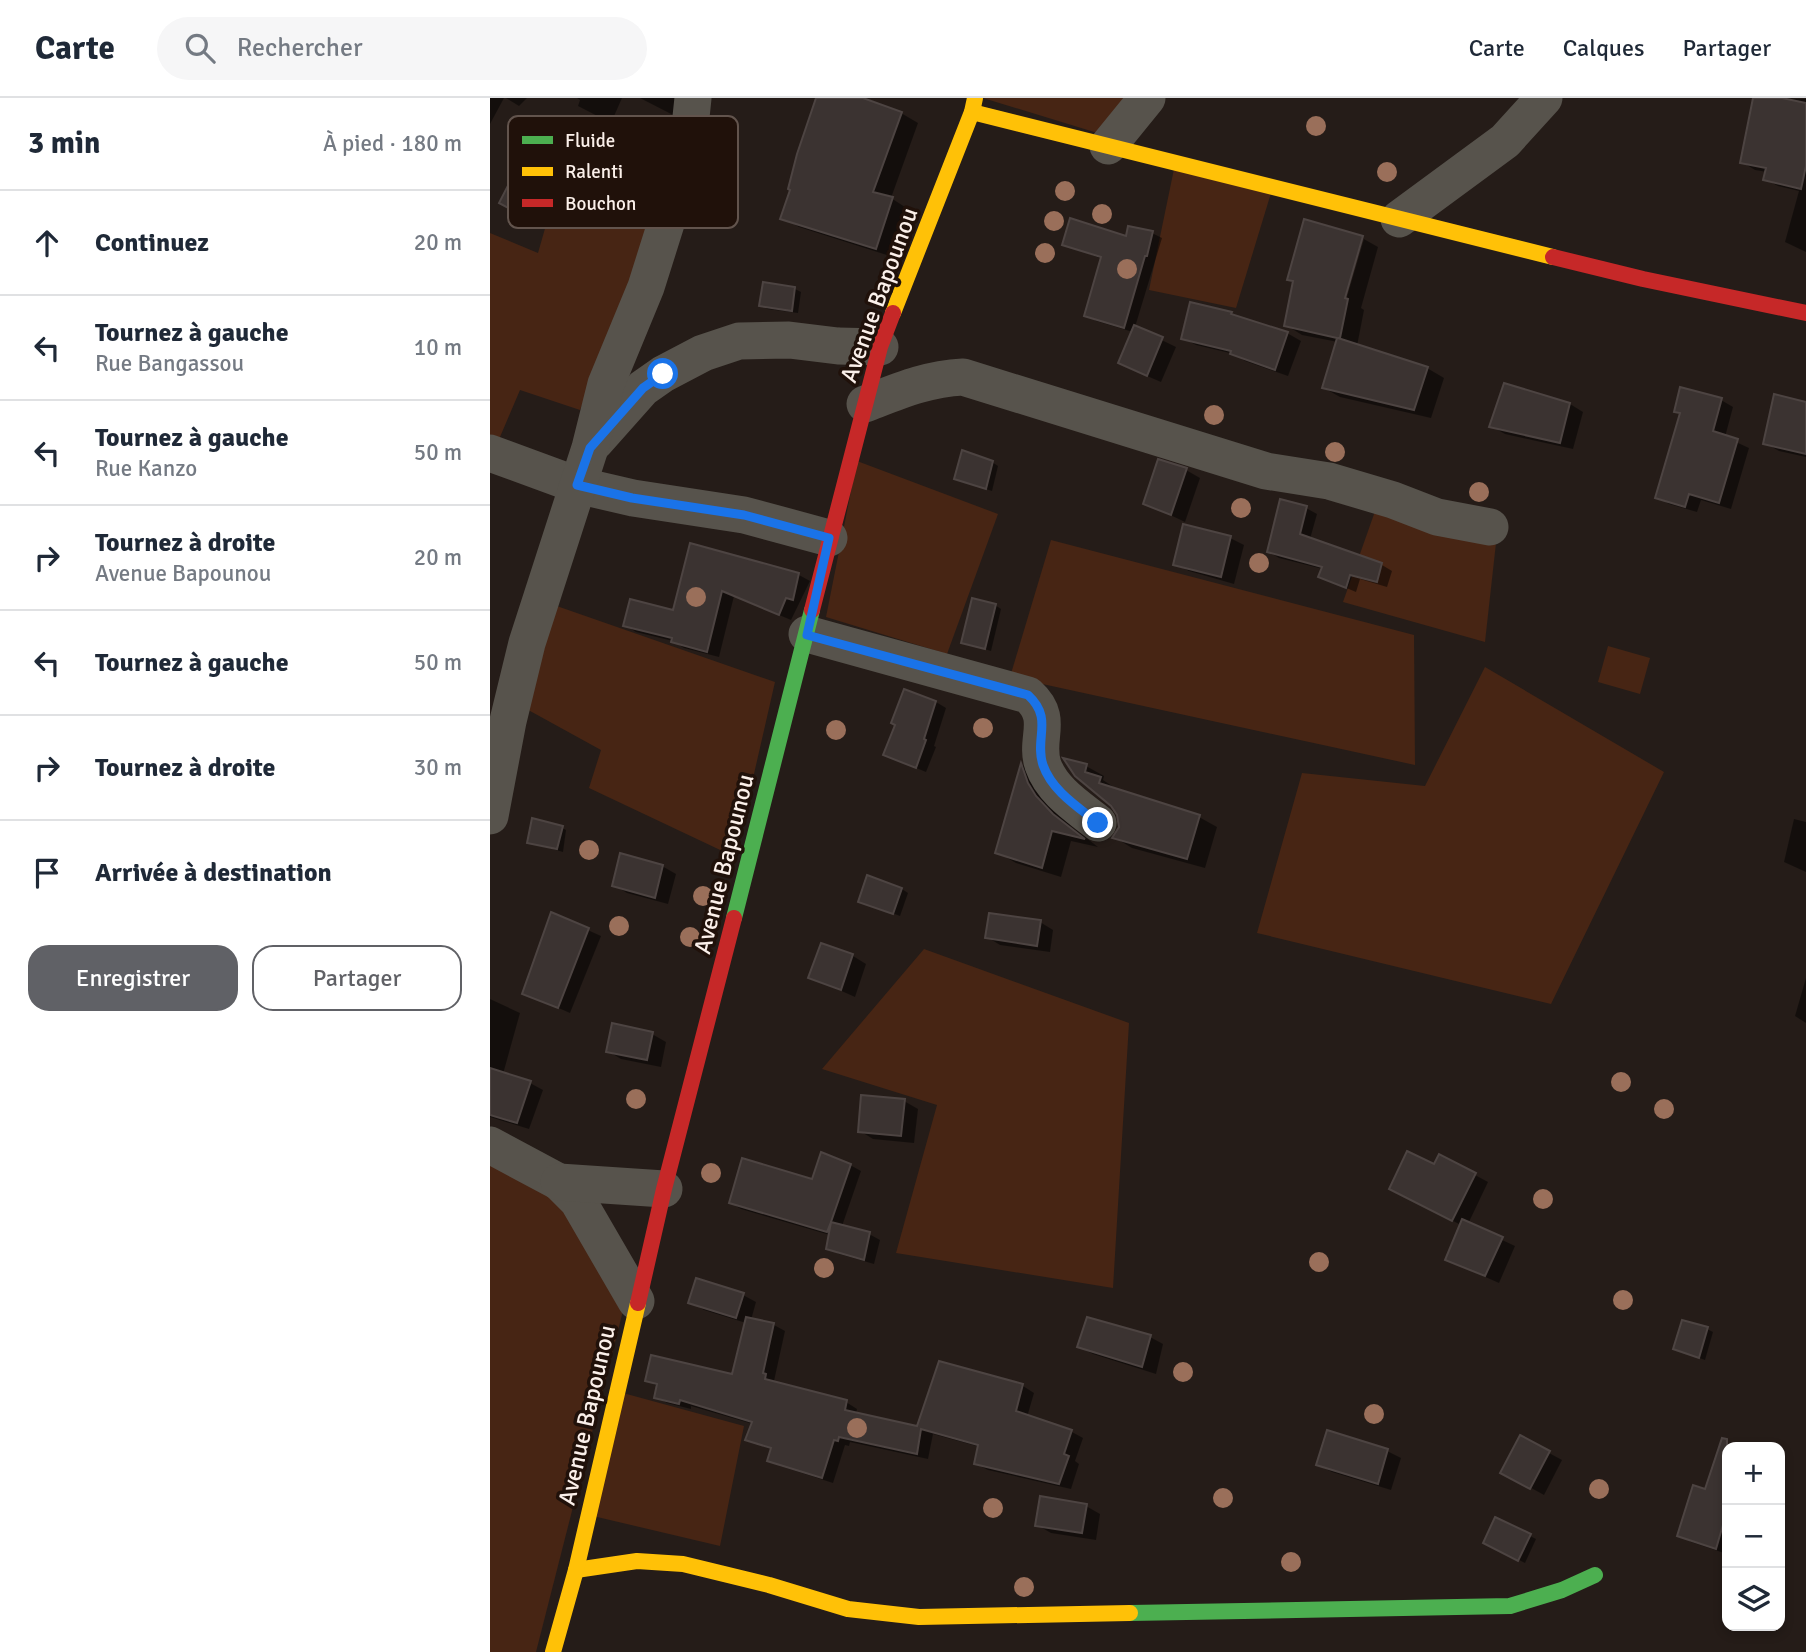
<!DOCTYPE html>
<html lang="fr">
<head>
<meta charset="utf-8">
<style>
	:root { --surface:#fff; --page:#f6f6f7; --text:#1f2937; --muted:#747a83; --line:#e0e1e3; --accent:#606166 }
	body { margin:0; font-family:Signika,sans-serif; background:var(--page); color:var(--text) }
	.controls { position:absolute; right:21px; bottom:21px; display:grid; overflow:hidden; border-radius:14px; box-shadow:0 4px 10px #0003 }
	.controls button { width:63px; height:63px; display:grid; place-items:center; padding:0; border:0; border-bottom:2px solid var(--line); background:var(--surface); color:var(--text); font:35px sans-serif }
	.stop { position:absolute; width:21px; height:21px; margin:-16px; border:5px solid #1a73e8; border-radius:50%; background:#fff }
	.stop.end { background:#1a73e8; border-color:#fff; box-shadow:0 2px 7px #0008 }
	.list { margin:0; padding:0; list-style:none }
	h2 { display:flex; justify-content:space-between; align-items:center; height:91px; margin:0; padding:0 28px; font-size:30px }
	h2 small { font-size:23px; font-weight:400; color:var(--muted) }
	.list li { display:grid; grid-template-columns:46px 1fr auto; gap:21px; align-items:center; box-sizing:border-box; height:105px; padding:0 28px; border-top:2px solid var(--line) }
	.list b { display:block; font-size:26px; white-space:nowrap }
	.list p { margin:0; font-size:23px; white-space:nowrap; color:var(--muted) }
	.list em { font-size:23px; font-style:normal; color:var(--muted) }
	.actions { display:flex; gap:14px; padding:21px 28px }
	.actions a { flex:1; padding:16px 0; border:2px solid var(--accent); border-radius:21px; text-align:center; font-size:24px; color:var(--accent) }
	.actions .main { background:var(--accent); color:#fff }
	.icon { flex:none; width:38px; height:38px; fill:none; stroke:currentColor; stroke-width:2; stroke-linecap:round; stroke-linejoin:round }
	.map { position:relative; flex:none; width:1316px; height:1554px; overflow:hidden }
	header { display:flex; align-items:center; gap:42px; box-sizing:border-box; height:98px; padding:0 35px; background:var(--surface); border-bottom:2px solid var(--line) }
	header strong { font-size:33px }
	nav { display:flex; gap:38px; margin-inline-start:auto; font-size:24px }
	.search { width:490px; height:63px; background:var(--page); display:flex; align-items:center; gap:18px; box-sizing:border-box; padding:0 24px; border-radius:38px; color:var(--muted); font-size:26px }
	main { display:flex }
	aside { flex:1; background:var(--surface) }
	.map>svg:first-child { display:block }
	.green { fill:#472514 }
	.shadow { fill:#0007; fill-rule:evenodd }
	.building { fill:#3b3331; stroke:#4d4442; stroke-width:2 }
	.lines { fill:none; stroke-linecap:round; stroke-linejoin:round }
	.street { stroke:#57534c; stroke-width:37 }
	.fast { stroke:#4caf50; stroke-width:16 }
	.slow { stroke:#ffc107; stroke-width:16 }
	.jam { stroke:#c62828; stroke-width:16 }
	.tree { fill:#9a6f5a }
	.route { stroke:#1a73e8; stroke-width:9 }
	.labels { text-anchor:middle; dominant-baseline:central; stroke-width:7; stroke-linejoin:round; paint-order:stroke }
	.street-label { font-size:24px; fill:#fbf0ea; stroke:#20110a }
	.key { fill:#20110a; stroke:#62544d; stroke-width:2 }
	.key-label { font-size:19px; fill:#fbf0ea }
</style>
</head>
<body>
<header>
<strong>Carte</strong>
<div class="search"><svg class="icon" aria-label="search" viewBox="0 0 24 24"><circle cx="10" cy="10" r="6"/><path d="M15 15l6 6"/></svg>Rechercher</div>
<nav><a>Carte</a><a>Calques</a><a>Partager</a></nav>
</header>
<main>
<aside>
<h2>3 min<small>À pied · 180 m</small></h2>
<ul class="list">
<li><svg class="icon" aria-label="ahead" viewBox="0 0 24 24"><path d="M12 20V5M6 11l6-6 6 6"/></svg><div><b>Continuez</b></div><em>20 m</em></li>
<li><svg class="icon" aria-label="left" viewBox="0 0 24 24"><path d="M17 20v-9H6M10 6l-5 5 5 5"/></svg><div><b>Tournez à gauche</b><p>Rue Bangassou</p></div><em>10 m</em></li>
<li><svg class="icon" aria-label="left" viewBox="0 0 24 24"><path d="M17 20v-9H6M10 6l-5 5 5 5"/></svg><div><b>Tournez à gauche</b><p>Rue Kanzo</p></div><em>50 m</em></li>
<li><svg class="icon" aria-label="right" viewBox="0 0 24 24"><path d="M7 20v-9h11M14 6l5 5-5 5"/></svg><div><b>Tournez à droite</b><p>Avenue Bapounou</p></div><em>20 m</em></li>
<li><svg class="icon" aria-label="left" viewBox="0 0 24 24"><path d="M17 20v-9H6M10 6l-5 5 5 5"/></svg><div><b>Tournez à gauche</b></div><em>50 m</em></li>
<li><svg class="icon" aria-label="right" viewBox="0 0 24 24"><path d="M7 20v-9h11M14 6l5 5-5 5"/></svg><div><b>Tournez à droite</b></div><em>30 m</em></li>
<li><svg class="icon" aria-label="arrive" viewBox="0 0 24 24"><path d="M6 21V4h12l-3 4 3 4H6"/></svg><div><b>Arrivée à destination</b></div></li>
</ul>
<div class="actions"><a class="main">Enregistrer</a><a>Partager</a></div>
</aside>
<div class="map">
<svg width="1316" height="1554" viewBox="0 0 1316 1554">
	<rect width="100%" height="100%" fill="#251c18"/>
	<g class="green">
		<path d="M493,0H645L614,37Z"/>
		<path d="M74,64L172,103L90,312L30,292L7,346L0,344V135L48,155Z"/>
		<path d="M684,71L781,95L746,210L659,192Z"/>
		<path d="M367,363L508,416L457,556L336,519Z"/>
		<path d="M889,402L1007,436L995,544L853,504Z"/>
		<path d="M561,442L924,537L925,667L520,579Z"/>
		<path d="M61,506L285,584L245,759L99,690L111,652L31,608Z"/>
		<path d="M1118,548L1160,560L1150,596L1108,584Z"/>
		<path d="M995,569L1174,674L1061,906L767,835L812,675L935,688Z"/>
		<path d="M434,851L639,925L623,1190L406,1155L447,1007L332,971Z"/>
		<path d="M0,1063L83,1113L135,1205L46,1554H0Z"/>
		<path d="M133,1295L254,1328L230,1448L103,1418Z"/>
	</g>
	<g class="shadow">
		<path d="M0,0H14L0,26Z"/>
		<path d="M16,0H37L29,8Z"/>
		<path d="M87,0H132L121,25L88,8L90,2Z"/>
		<path d="M150,0H192L185,18Z"/>
		<path d="M328,0H368L411,15L428,25L401,100L418,111L403,159L309,129L293,120Z"/>
		<path d="M1265,0L1316,1V154L1295,144L1309,93L1288,88L1275,81L1277,74L1265,72L1252,64Z"/>
		<path d="M45,39L78,57L68,77L72,79L48,125L11,104Z"/>
		<path d="M662,135L672,140L645,229L686,249L671,284L643,272V234L606,223L597,217L612,161L574,146Z"/>
		<path d="M872,140L888,149L871,210L874,212L867,248L937,270L954,280L941,320L850,299L834,290L848,244L812,237L796,227L804,184L799,181ZM870,141H874L854,209L851,208Z"/>
		<path d="M305,191L311,194L308,215L277,211L271,207Z"/>
		<path d="M701,206L741,215L752,221L797,235L811,243L798,278L755,263L744,256L706,247L693,240Z"/>
		<path d="M1231,302L1243,309L1235,339L1259,350L1241,411L1211,402L1207,414L1179,406L1167,399L1191,316L1186,313Z"/>
		<path d="M1080,306L1093,314L1083,351L1015,336L1001,328Z"/>
		<path d="M1316,306V359L1289,353L1275,345Z"/>
		<path d="M502,364L508,368L502,393L472,383Z"/>
		<path d="M696,372L710,380L695,424L655,405Z"/>
		<path d="M816,410L827,416L820,441L892,467L902,473L897,489L870,481L866,494L830,479L833,471L789,460L779,454Z"/>
		<path d="M740,440L754,447L744,486L699,473L685,466Z"/>
		<path d="M202,447L309,477L320,483L301,522L244,498L229,559L194,550L183,543L146,534L135,527L184,514Z"/>
		<path d="M505,507L511,511L501,553L473,544Z"/>
		<path d="M446,604L456,610L444,648L446,649L436,674L395,657Z"/>
		<path d="M532,667L550,677L565,711L582,729L608,749L581,743L571,779L526,765L507,754Z"/>
		<path d="M596,668L614,678L613,682L628,692L709,719L727,729L715,770L642,750L624,739L630,729L629,716L622,707L586,677Z"/>
		<path d="M1304,721L1316,724V774L1294,764Z"/>
		<path d="M70,729L76,732L73,754L39,744Z"/>
		<path d="M172,768L186,776L178,806L137,795L124,787Z"/>
		<path d="M412,791L418,795L410,818L371,803Z"/>
		<path d="M62,816L111,838L80,915L34,895Z"/>
		<path d="M550,824L563,832L560,854L510,847L497,839Z"/>
		<path d="M332,847L363,858L376,866L365,899L320,879Z"/>
		<path d="M1316,880V925L1305,918Z"/>
		<path d="M0,901L30,915L13,976L40,985L53,992L39,1031L0,1019Z"/>
		<path d="M162,936L176,944L171,969L131,961L118,953Z"/>
		<path d="M414,1003L428,1011L424,1045L383,1041L370,1033Z"/>
		<path d="M360,1067L371,1073L352,1128L379,1136L390,1142L384,1166L349,1156L338,1150L340,1137L251,1111L241,1105L323,1083Z"/>
		<path d="M945,1069L985,1077L998,1084L978,1126L1025,1148L1009,1185L957,1162L971,1127L914,1098Z"/>
		<path d="M253,1197L266,1204L261,1222L284,1227L295,1233L284,1283L356,1304L367,1311L366,1316L428,1330L450,1265L533,1288L544,1295L537,1319L582,1334L593,1340L585,1363L589,1366L581,1391L498,1372L486,1366L490,1349L443,1336L438,1361L360,1344L359,1348L355,1347L343,1385L290,1368L279,1362L282,1352L257,1341L263,1326L201,1308V1311L177,1305L166,1299L168,1289L157,1282L244,1278L256,1225L214,1212L200,1204Z"/>
		<path d="M1217,1231L1223,1234L1215,1262L1185,1251Z"/>
		<path d="M660,1239L673,1246L666,1276L603,1256L589,1249Z"/>
		<path d="M1031,1340L1072,1362L1054,1397L1012,1374Z"/>
		<path d="M897,1353L911,1360L901,1392L842,1374L828,1367Z"/>
		<path d="M1225,1366L1237,1370V1456L1201,1444L1189,1437L1216,1394Z"/>
		<path d="M596,1408L610,1416L606,1442L561,1435L547,1427Z"/>
		<path d="M1006,1421L1046,1441L1035,1465L1001,1448Z"/>
	</g>
	<g class="building">
		<path d="M326,0H373L412,14L383,94L403,99L386,151L290,121L300,92L298,91L307,56Z"/>
		<path d="M1263,0H1292L1316,5V68L1311,91L1273,82L1276,70L1250,65Z"/>
		<path d="M44,37L67,48L57,69L61,71L35,119L9,105Z"/>
		<path d="M580,120L636,138L638,128L663,133L657,158H655L634,230L594,218L611,159L572,147Z"/>
		<path d="M814,121L873,138L855,200L858,201L850,240H848L938,269L924,312L832,290L847,240L794,228L803,183L797,182Z"/>
		<path d="M273,184L305,189L302,213L269,208Z"/>
		<path d="M700,204L742,214L741,216L798,234L785,272L740,256L741,253L691,241Z"/>
		<path d="M644,227L673,239L657,278L628,265Z"/>
		<path d="M1014,285L1080,305L1070,345L999,329Z"/>
		<path d="M1190,289L1232,300L1223,333L1248,341L1229,405L1199,396L1195,409L1165,400L1190,315L1184,314Z"/>
		<path d="M1284,296L1316,304V356L1273,346Z"/>
		<path d="M472,352L503,363L496,391L464,381Z"/>
		<path d="M668,361L697,370L681,417L653,406Z"/>
		<path d="M790,401L817,408L810,436L892,465L887,484L860,477L856,490L828,479L832,469L777,454Z"/>
		<path d="M693,426L741,438L731,479L683,467Z"/>
		<path d="M200,445L309,475L303,502L296,500L289,517L232,493L217,554L181,544L182,540L133,528L140,501L183,512Z"/>
		<path d="M482,500L506,506L495,551L471,545Z"/>
		<path d="M414,591L446,603L434,641L436,642L426,670L393,657L405,627L401,625Z"/>
		<path d="M573,660L597,666L595,674L611,679L609,685L710,717L697,761L622,740L629,729L627,717L621,708L585,678Z"/>
		<path d="M531,665L538,685L546,698L563,716L595,741L562,733L552,770L505,755Z"/>
		<path d="M42,720L73,728L67,751L37,745Z"/>
		<path d="M130,755L173,767L165,800L122,788Z"/>
		<path d="M377,777L412,790L403,816L368,804Z"/>
		<path d="M61,814L99,830L68,910L32,896Z"/>
		<path d="M499,815L551,822L547,848L495,840Z"/>
		<path d="M331,845L363,856L351,892L318,880Z"/>
		<path d="M122,925L163,934L157,962L116,954Z"/>
		<path d="M0,970L41,983L27,1025L0,1017Z"/>
		<path d="M371,997L415,1001L411,1038L368,1034Z"/>
		<path d="M917,1053L944,1066L949,1056L986,1075L962,1123L899,1091Z"/>
		<path d="M331,1054L361,1066L341,1124L380,1134L374,1162L336,1151L341,1124L337,1134L239,1105L252,1060L322,1081Z"/>
		<path d="M972,1121L1013,1139L995,1178L955,1162Z"/>
		<path d="M206,1180L254,1195L246,1220L198,1205Z"/>
		<path d="M256,1219L284,1225L273,1275L276,1276L275,1281L357,1302L355,1312L427,1328L449,1263L533,1286L526,1313L582,1332L574,1356L579,1358L569,1386L484,1366L488,1347L431,1331L427,1356L349,1339L348,1343L344,1342L332,1380L277,1363L281,1350L255,1342L262,1324L190,1302L189,1306L164,1300L167,1286L155,1283L161,1257L242,1276Z"/>
		<path d="M597,1219L661,1237L652,1269L587,1249Z"/>
		<path d="M1192,1222L1218,1229L1209,1260L1183,1251Z"/>
		<path d="M837,1332L898,1351L888,1386L826,1367Z"/>
		<path d="M1030,1337L1060,1353L1040,1391L1010,1375Z"/>
		<path d="M1232,1340L1237,1341V1413L1226,1451L1187,1438L1203,1387L1215,1391Z"/>
		<path d="M550,1398L597,1406L592,1435L545,1428Z"/>
		<path d="M1005,1419L1041,1436L1028,1463L993,1445Z"/>
	</g>
	<g class="lines">
		<g class="street">
			<path d="M618,48L657,0"/>
			<path d="M909,121L1015,43L1054,0"/>
			<path d="M375,306C409,293 436,281 473,279L776,373L839,383L903,402L947,419L1000,429"/>
			<path d="M105,344L153,290L173,276L213,255L249,243L299,242L348,248L390,249"/>
			<path d="M0,355L87,387L143,400L254,417L339,440"/>
			<path d="M317,536L538,597C565,621 544,640 553,667C562,693 588,709 608,725"/>
			<path d="M0,718L18,623L37,545L100,350L116,286L156,189L179,116L201,19L203,0"/>
			<path d="M0,1047L69,1084L88,1103L146,1203"/>
			<path d="M69,1084L174,1091"/>
		</g>
		<g class="fast">
			<path d="M244,820L322,512"/>
			<path d="M640,1515L1020,1508L1072,1492L1105,1477"/>
		</g>
		<g class="slow">
			<path d="M482,14L1063,159"/>
			<path d="M403,215L482,14L485,0"/>
			<path d="M86,1472L147,1463L193,1466L279,1487L358,1511L429,1519L640,1515"/>
			<path d="M63,1554L86,1472L148,1205"/>
		</g>
		<g class="jam">
			<path d="M1063,159L1153,181L1316,215"/>
			<path d="M322,512L390,249L403,215"/>
			<path d="M148,1205L174,1091L244,820"/>
		</g>
	</g>
	<g class="tree">
		<circle cx="826" cy="28" r="10"/>
		<circle cx="897" cy="74" r="10"/>
		<circle cx="575" cy="93" r="10"/>
		<circle cx="612" cy="116" r="10"/>
		<circle cx="564" cy="123" r="10"/>
		<circle cx="555" cy="155" r="10"/>
		<circle cx="637" cy="171" r="10"/>
		<circle cx="724" cy="317" r="10"/>
		<circle cx="845" cy="354" r="10"/>
		<circle cx="989" cy="394" r="10"/>
		<circle cx="751" cy="410" r="10"/>
		<circle cx="769" cy="465" r="10"/>
		<circle cx="206" cy="499" r="10"/>
		<circle cx="493" cy="630" r="10"/>
		<circle cx="346" cy="632" r="10"/>
		<circle cx="99" cy="752" r="10"/>
		<circle cx="213" cy="798" r="10"/>
		<circle cx="129" cy="828" r="10"/>
		<circle cx="200" cy="839" r="10"/>
		<circle cx="1131" cy="984" r="10"/>
		<circle cx="146" cy="1001" r="10"/>
		<circle cx="1174" cy="1011" r="10"/>
		<circle cx="221" cy="1075" r="10"/>
		<circle cx="1053" cy="1101" r="10"/>
		<circle cx="829" cy="1164" r="10"/>
		<circle cx="334" cy="1170" r="10"/>
		<circle cx="1133" cy="1202" r="10"/>
		<circle cx="693" cy="1274" r="10"/>
		<circle cx="884" cy="1316" r="10"/>
		<circle cx="367" cy="1330" r="10"/>
		<circle cx="1109" cy="1391" r="10"/>
		<circle cx="733" cy="1400" r="10"/>
		<circle cx="503" cy="1410" r="10"/>
		<circle cx="801" cy="1464" r="10"/>
		<circle cx="534" cy="1489" r="10"/>
	</g>
	<g class="lines">
		<path class="route" d="M173,276L153,290L100,350L87,387L142,400L254,417L339,440L317,537L538,597C564,621 544,640 553,667C562,693 588,709 608,725"/>
	</g>
	<g class="labels">
		<g class="street-label">
			<text transform="translate(389 197) rotate(-70)">Avenue Bapounou</text>
			<text transform="translate(234 766) rotate(-76)">Avenue Bapounou</text>
			<text transform="translate(97 1317) rotate(-77)">Avenue Bapounou</text>
		</g>
	</g>
	<rect x="18" y="18" width="230" height="112" rx="10" class="key"/>
	<rect x="32" y="38" width="31" height="8" fill="#4caf50"/>
	<rect x="32" y="69" width="31" height="9" fill="#ffc107"/>
	<rect x="32" y="101" width="31" height="8" fill="#c62828"/>
	<g class="key-label">
		<text x="75" y="49">Fluide</text>
		<text x="75" y="80">Ralenti</text>
		<text x="75" y="112">Bouchon</text>
	</g>
</svg>
<div class="controls">
<button>+</button>
<button>−</button>
<button><svg class="icon" aria-label="layers" viewBox="0 0 24 24"><path d="M12 4l9 5-9 5-9-5zM3 14l9 5 9-5"/></svg></button>
</div>
<div class="stop" style="left:173px;top:276px"></div>
<div class="stop end" style="left:608px;top:725px"></div>
</div>
</main>
</body>
</html>
